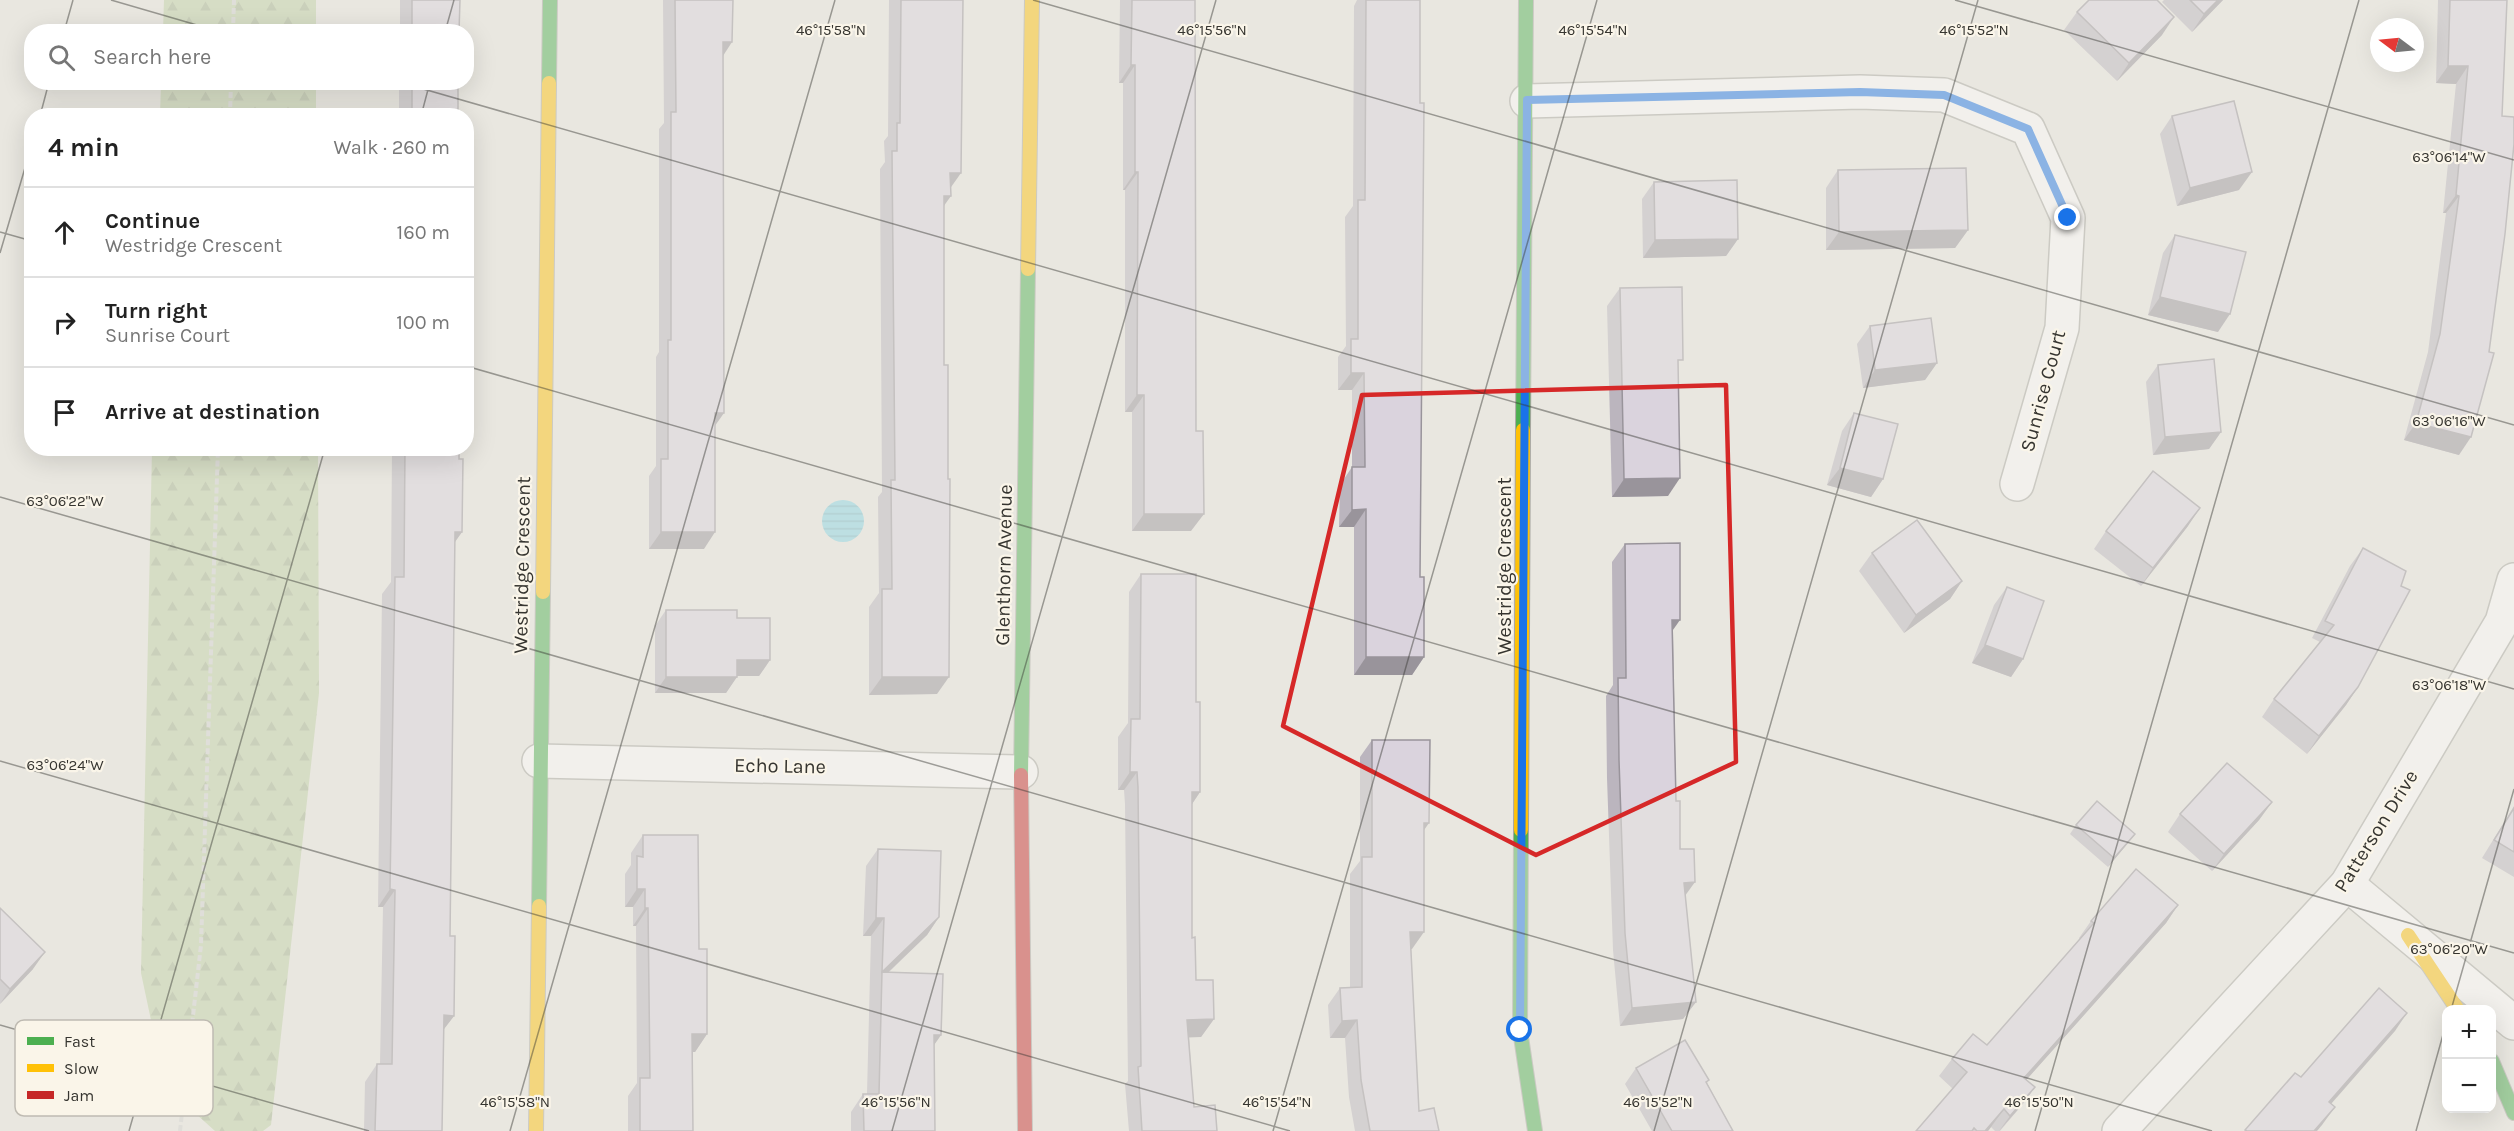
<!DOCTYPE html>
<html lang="en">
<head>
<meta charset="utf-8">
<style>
	:root { --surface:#fff; --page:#f2f2f2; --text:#222; --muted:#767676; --line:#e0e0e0 }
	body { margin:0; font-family:Karla,sans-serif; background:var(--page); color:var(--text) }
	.controls { position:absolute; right:18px; bottom:18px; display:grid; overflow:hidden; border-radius:12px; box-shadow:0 6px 24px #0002 }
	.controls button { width:54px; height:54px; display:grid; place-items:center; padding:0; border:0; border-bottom:2px solid var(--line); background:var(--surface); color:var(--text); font:30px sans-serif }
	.compass { position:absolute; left:2370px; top:18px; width:54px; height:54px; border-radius:50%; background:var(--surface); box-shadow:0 6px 24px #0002; rotate:286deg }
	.stop { position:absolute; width:18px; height:18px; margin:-14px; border:4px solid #1a73e8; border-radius:50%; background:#fff }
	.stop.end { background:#1a73e8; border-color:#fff; box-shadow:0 2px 6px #0008 }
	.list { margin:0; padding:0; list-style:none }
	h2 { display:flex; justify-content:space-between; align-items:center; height:78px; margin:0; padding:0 24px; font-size:26px }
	h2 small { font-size:20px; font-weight:400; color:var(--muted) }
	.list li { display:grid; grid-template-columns:39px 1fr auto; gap:18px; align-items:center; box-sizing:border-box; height:90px; padding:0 24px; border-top:2px solid var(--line) }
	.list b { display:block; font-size:22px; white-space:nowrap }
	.list p { margin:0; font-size:20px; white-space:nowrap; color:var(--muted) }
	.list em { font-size:20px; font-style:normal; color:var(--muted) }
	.icon { flex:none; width:33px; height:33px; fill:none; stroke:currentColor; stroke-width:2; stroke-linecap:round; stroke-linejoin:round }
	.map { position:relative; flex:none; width:2514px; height:1131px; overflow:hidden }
	.search { position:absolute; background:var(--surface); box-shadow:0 6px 24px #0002; left:24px; top:24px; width:450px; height:66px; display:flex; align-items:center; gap:15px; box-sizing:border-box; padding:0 21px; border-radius:24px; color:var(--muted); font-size:22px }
	.panel { position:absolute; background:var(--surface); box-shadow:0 6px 24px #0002; left:24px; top:108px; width:450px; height:348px; border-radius:24px }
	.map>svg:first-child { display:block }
	.forest { fill:url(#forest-firs) }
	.water { fill:url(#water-rules) }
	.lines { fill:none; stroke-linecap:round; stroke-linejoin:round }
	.street-casing { stroke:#a8a7a1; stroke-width:36 }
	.fast-casing { stroke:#a8a7a1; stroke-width:16 }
	.slow-casing { stroke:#a8a7a1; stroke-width:16 }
	.jam-casing { stroke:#a8a7a1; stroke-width:16 }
	.path { stroke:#d3d3d1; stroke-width:4; stroke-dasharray:6 3; stroke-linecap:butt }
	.street { stroke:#fcfbfa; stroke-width:33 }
	.fast { stroke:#4caf50; stroke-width:14 }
	.slow { stroke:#ffc107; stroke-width:14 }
	.jam { stroke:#c62828; stroke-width:14 }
	.wall { fill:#bbb5be }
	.shaded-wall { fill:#99949b }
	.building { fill:#dad3dd; stroke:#99949b; stroke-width:1.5 }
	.route { stroke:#1a73e8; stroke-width:8 }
	.marked { fill:none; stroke:#d62828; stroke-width:4.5; stroke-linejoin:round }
	.ticks { fill:none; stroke:#363530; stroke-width:1.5; stroke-opacity:0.45 }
	.labels { text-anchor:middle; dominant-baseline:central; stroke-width:4.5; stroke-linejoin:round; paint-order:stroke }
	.street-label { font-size:20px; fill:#363530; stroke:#faf5e9 }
	.key { fill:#faf5e9; stroke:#bfbbb2; stroke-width:1.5 }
	.key-label { font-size:16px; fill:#363530 }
	.ticks-label { font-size:15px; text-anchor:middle; fill:#363530; stroke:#faf5e9; stroke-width:4.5; stroke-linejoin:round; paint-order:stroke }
</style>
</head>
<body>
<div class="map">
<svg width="2514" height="1131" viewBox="0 0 2514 1131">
	<defs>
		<pattern id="forest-firs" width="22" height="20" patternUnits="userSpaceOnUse" patternTransform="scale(1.5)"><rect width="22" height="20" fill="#bfd0a4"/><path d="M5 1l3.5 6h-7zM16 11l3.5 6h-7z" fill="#a5b38e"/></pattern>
		<pattern id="water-rules" width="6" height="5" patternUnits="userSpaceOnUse" patternTransform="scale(1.5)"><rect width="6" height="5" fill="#87d5e5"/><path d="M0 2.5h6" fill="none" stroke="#75b7c5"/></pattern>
	</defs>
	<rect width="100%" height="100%" fill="#e9e7e0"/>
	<g class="forest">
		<path d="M164,0H316V31H163Z"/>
		<path d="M161,83H316V115H160Z"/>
		<path d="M152,449H318L319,693L271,1125L263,1131H215L165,1086L141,973Z"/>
	</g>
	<circle class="water" cx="843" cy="521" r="21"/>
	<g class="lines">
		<defs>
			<g id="street">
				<path d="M1527,101L1860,92L1944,95L2028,129L2068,218L2062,328L2017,484"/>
				<path d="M539,761L1021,772"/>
				<path d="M2347,884L2514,1023"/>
				<path d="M2119,1131L2347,884L2502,622L2514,580"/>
			</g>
			<g id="fast">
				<path d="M549,83L550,0"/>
				<path d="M1523,430L1526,0"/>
				<path d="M1021,775L1028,269"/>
				<path d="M1521,830L1520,1030L1535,1131"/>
				<path d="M539,906L543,592"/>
				<path d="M2492,1061L2514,1113"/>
			</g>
			<g id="slow">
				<path d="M1028,269L1032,0"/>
				<path d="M543,592L549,83"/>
				<path d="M1521,830L1523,430"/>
				<path d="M2408,935L2458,1010"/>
				<path d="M536,1131L539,906"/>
			</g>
			<path id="jam" d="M1021,775L1025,1131"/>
		</defs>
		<use href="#street" class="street-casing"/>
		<use href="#fast" class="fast-casing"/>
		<use href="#slow" class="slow-casing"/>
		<use href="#jam" class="jam-casing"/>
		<g class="path">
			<path d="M233,32L234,0"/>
			<path d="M230,116L231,82"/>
			<path d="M180,1131L201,945L218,448"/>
		</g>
		<use href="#street" class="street"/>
		<use href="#fast" class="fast"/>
		<use href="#slow" class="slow"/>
		<use href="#jam" class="jam"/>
	</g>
	<g class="wall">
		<path d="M400,0H460L459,32H400Z"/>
		<path d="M663,0H733L723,55L715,426L704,549H649V476L656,466V357L659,352V129L664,123Z"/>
		<path d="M889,0H963L950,188L944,206L937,694L869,695V607L879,593L878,497L882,492L880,169L885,162L884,141L888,136Z"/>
		<path d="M1120,0H1195L1191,531H1132V412H1125V190H1123V83H1119Z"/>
		<path d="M1357,0H1420V577L1424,657L1412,675H1354V527H1339L1340,485L1352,467V390H1338V357L1346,346L1345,217L1353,206L1354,6Z"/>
		<path d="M2164,0H2223L2192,32L2162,2Z"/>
		<path d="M2438,0H2507L2459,455L2404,440L2428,352L2446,213H2443L2456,84L2436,83Z"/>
		<path d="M2077,12L2162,35L2117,81L2064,30Z"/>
		<rect x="399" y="82" width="59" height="34"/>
		<path d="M2172,116L2239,190L2177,206L2160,134Z"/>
		<path d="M1838,170L1968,230L1955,248L1826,250V188Z"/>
		<path d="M1654,182L1738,239L1726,256L1643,258L1642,199Z"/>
		<path d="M2175,235L2218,332L2148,315L2163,253Z"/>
		<path d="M1620,288L1678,366L1668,496L1612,497L1607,306Z"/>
		<path d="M1870,326L1937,363L1925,380L1863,388L1857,344Z"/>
		<path d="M2158,365L2221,432L2209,449L2153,455L2146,382Z"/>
		<path d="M1854,413L1883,479L1871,497L1827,485L1842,431Z"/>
		<path d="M392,448H459L462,532L455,542L450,936L454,1016L443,1030L442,1131H364L365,1082L377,1064H380L383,907H378L382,594L391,582Z"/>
		<path d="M2188,526L2141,586L2094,549L2106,531Z"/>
		<path d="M1625,544L1673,631L1676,801L1696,1002L1683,1019L1620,1026L1613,950L1607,778L1606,696L1613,685L1612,562Z"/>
		<path d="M2363,548L2358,687L2346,705L2307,754L2262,717L2274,699L2320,642L2312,638L2350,566Z"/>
		<path d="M1872,553L1962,581L1950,599L1904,633L1859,571Z"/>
		<path d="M1141,574L1196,702L1200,792L1192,804V938L1196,980L1214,1019L1201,1037H1189L1194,1107L1217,1131H1129L1125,1084L1128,1081L1125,804L1124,790H1118V737L1128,723L1129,592Z"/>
		<path d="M2007,587L2023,659L2011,677L1972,663L1994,605Z"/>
		<path d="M666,610L737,618L770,660L759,676H737L726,693H655V626Z"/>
		<path d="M1372,740L1424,830L1412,949H1411L1419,1111L1439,1131H1355L1349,1097L1345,1038H1330L1328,1005L1340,988L1350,987V874L1360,861V757Z"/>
		<path d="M2272,802L2259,820L2212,871L2168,832L2180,814Z"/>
		<path d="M2514,806V877L2482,858Z"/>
		<path d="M2076,825L2135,834L2128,843L2108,867L2070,834Z"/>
		<path d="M643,835L699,949L707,1034L695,1052H693V1131H628V1096L637,1083L636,926H633V907H625V874L631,865V853Z"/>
		<path d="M878,849L939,917L927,935L888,973L941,1035L934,1045L935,1131H851V1112L863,1094H867L871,936H863L866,866Z"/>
		<path d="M2178,905L2166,923L2026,1080L2035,1087L2022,1105L2000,1131H1995L1991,1127L1988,1131H1916L1953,1089L1939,1076L1952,1059L1987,1045L2080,939L2079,938L2091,921Z"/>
		<path d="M0,908L33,969L0,1004Z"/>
		<path d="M1636,1068L1709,1080L1707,1083L1733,1131H1652L1625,1084Z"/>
	</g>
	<g class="shaded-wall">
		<path d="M2218,0H2223L2192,32L2204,14Z"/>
		<path d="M2174,17L2162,35L2117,81L2129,63Z"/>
		<path d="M723,42H732L721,59Z"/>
		<path d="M1131,65H1135L1123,83H1119Z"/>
		<path d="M2448,66H2468L2456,84L2436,83Z"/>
		<path d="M1135,172H1138L1125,190H1123Z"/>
		<path d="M2252,172L2239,190L2177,206L2190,188Z"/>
		<path d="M950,173H961L949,190Z"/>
		<path d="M2456,195L2459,196L2446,213H2443Z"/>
		<path d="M944,196H951L938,214Z"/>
		<path d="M1968,230L1955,248L1826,250L1839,232Z"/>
		<path d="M1738,239L1726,256L1643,258L1655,240Z"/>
		<path d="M2160,297L2230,314L2218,332L2148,315Z"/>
		<path d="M1937,363L1925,380L1863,388L1875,370Z"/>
		<path d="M1351,373H1364L1352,390H1338Z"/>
		<path d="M1137,395H1144L1132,412H1125Z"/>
		<path d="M715,413H724L712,430Z"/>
		<path d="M2416,423L2471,437L2459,455L2404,440Z"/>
		<path d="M2221,432L2209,449L2153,455L2165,437Z"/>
		<path d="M1840,468L1883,479L1871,497L1827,485Z"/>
		<path d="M1680,478L1668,496L1612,497L1624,479Z"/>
		<path d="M2200,508L2188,526L2141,586L2153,568Z"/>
		<path d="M1366,509L1354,527H1339L1352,510Z"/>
		<path d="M1144,514H1204L1191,531H1132Z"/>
		<path d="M455,532H462L449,550Z"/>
		<path d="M661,532H715L704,549H649Z"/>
		<path d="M1962,581L1950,599L1904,633L1916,615Z"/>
		<path d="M1672,620H1680L1668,637Z"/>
		<path d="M1985,645L2023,659L2011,677L1972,663Z"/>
		<path d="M1366,657H1424L1412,675H1354Z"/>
		<path d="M737,660H770L759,676H726Z"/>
		<path d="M666,677H737L726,693H655Z"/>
		<path d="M882,677H949L937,694L869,695Z"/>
		<path d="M2358,687L2346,705L2307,754L2319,736Z"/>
		<path d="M1130,772H1137L1124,790H1118Z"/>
		<path d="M1192,792H1200L1188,810Z"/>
		<path d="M2272,802L2259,820L2212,871L2224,854Z"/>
		<path d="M1424,823H1429L1417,840Z"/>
		<path d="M2135,834L2128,843L2108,867L2114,858Z"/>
		<path d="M1695,882L1682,900L1684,883Z"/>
		<path d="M390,889L395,890L383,907H378Z"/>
		<path d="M637,889H645L633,907H625Z"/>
		<path d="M2178,905L2166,923L2012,1096L2024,1078Z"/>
		<path d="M645,908H648L636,926H633Z"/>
		<path d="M939,917L927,935L882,978V972L870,990L882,972Z"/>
		<path d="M876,918H884L871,936H863Z"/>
		<path d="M1410,932H1424L1412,949H1398Z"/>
		<path d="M45,952L33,969L0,1004L10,989Z"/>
		<path d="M1696,1002L1683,1019L1620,1026L1632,1008Z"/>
		<path d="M2407,1013L2395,1031L2317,1120L2329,1102Z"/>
		<path d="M444,1015L454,1016L441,1033Z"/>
		<path d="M1214,1019L1201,1037L1175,1038L1187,1020Z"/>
		<path d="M1357,1020L1345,1038H1330L1342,1021Z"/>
		<path d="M692,1034H707L695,1052H680Z"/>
		<path d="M934,1035H941L929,1052Z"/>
		<path d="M2035,1087L2022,1105L1999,1131L2010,1116Z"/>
		<path d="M2335,1107L2322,1125L2317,1131H2314Z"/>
		<path d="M2004,1109L1991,1127L1988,1131H1985Z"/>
	</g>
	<g class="building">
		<path d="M412,0H460L459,32H412Z"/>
		<path d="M675,0H733L732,42H723L724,413H715V532H661V459H668V340H671V112H676Z"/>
		<path d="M901,0H963L961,173H950L951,196H944V365H948V479H950L949,677H882V589H892L891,480H895L892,151H897V123H900Z"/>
		<path d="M1132,0H1195L1196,431H1203L1204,514H1144V395H1137L1138,172H1135V65H1131Z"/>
		<path d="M1366,0H1420V103H1424L1420,577H1424V657H1366V509L1352,510V467H1365L1364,373H1351V339H1358V200H1365Z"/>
		<path d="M2089,0H2157L2174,17L2129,63L2077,12Z"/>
		<path d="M2190,0H2218L2204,14Z"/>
		<path d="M2450,0H2507L2502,116L2514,117V144L2505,234L2489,352L2494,353L2471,437L2416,423L2440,334L2459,196L2456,195L2468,66H2448Z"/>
		<rect x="412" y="82" width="46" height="34"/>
		<path d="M2234,101L2252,172L2190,188L2172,116Z"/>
		<path d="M1966,168L1968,230L1839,232L1838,170Z"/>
		<path d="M1737,180L1738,239L1655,240L1654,182Z"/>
		<path d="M2175,235L2246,252L2230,314L2160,297Z"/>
		<path d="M1682,287L1683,360H1678L1680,478L1624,479L1620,288Z"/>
		<path d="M1931,318L1937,363L1875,370L1870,326Z"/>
		<path d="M2214,359L2221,432L2165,437L2158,365Z"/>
		<path d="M1854,413L1898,424L1883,479L1840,468Z"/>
		<path d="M405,448H459V459H463L462,532H455L450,936H455L454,1016L444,1015L442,1131H375L377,1064H392L395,890L390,889L395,577H404Z"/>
		<path d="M2153,471L2200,508L2153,568L2106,531Z"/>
		<path d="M1917,520L1962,581L1916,615L1872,553Z"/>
		<path d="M1680,543V620H1672L1676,801H1680V849H1694L1695,882L1684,883L1696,1002L1632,1008L1625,933L1619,760L1618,678H1626L1625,544Z"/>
		<path d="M2363,548L2406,571L2401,586L2410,590L2358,687L2319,736L2274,699L2334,625L2325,621Z"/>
		<path d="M1141,574H1196V702H1200V792H1192V938L1195,937L1196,980H1213L1214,1019L1187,1020L1194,1107L1215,1105L1217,1131H1142L1138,1067L1141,1066L1138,787L1137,772H1130L1131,719H1140Z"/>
		<path d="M2007,587L2044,601L2023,659L1985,645Z"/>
		<path d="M666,610H737V618H770V660H737V677H666Z"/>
		<path d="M1372,740H1430L1429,823H1424V932H1410L1419,1111L1434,1108L1439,1131H1370L1361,1080L1357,1020L1342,1021L1340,988L1362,987V857H1372Z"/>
		<path d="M2227,763L2272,802L2224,854L2180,814Z"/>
		<path d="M2097,801L2135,834L2114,858L2076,825Z"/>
		<path d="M2514,808V852L2494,840Z"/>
		<path d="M643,835H698L699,949H707V1034H692L693,1131H640V1078H650L648,908H645V889H637V856L643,857Z"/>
		<path d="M878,849L941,851L939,917L882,972L884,918H876Z"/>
		<path d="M2136,869L2178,905L2024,1078L2035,1087L2010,1116L2004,1109L1985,1131H1977L1974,1128L1972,1131H1916L1967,1072L1952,1059L1973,1034L1987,1045L2094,923L2091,921Z"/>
		<path d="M0,908L45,952L10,989L0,979Z"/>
		<path d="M882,972L943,974L941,1035H934L935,1131H864L863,1094H879Z"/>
		<path d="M2379,988L2407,1013L2329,1102L2335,1107L2314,1131H2247L2245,1130L2295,1073L2301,1077Z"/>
		<path d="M1685,1040L1709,1080L1706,1082L1733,1131H1672L1636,1068Z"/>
	</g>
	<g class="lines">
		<path class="route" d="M1520,1030L1527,100L1860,92L1944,95L2028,129L2068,218"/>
	</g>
	<path d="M0 0H2514V1131H0ZM1726,385L1736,762L1536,855L1283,726L1362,395Z" fill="#e9e7e0" fill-opacity=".55" fill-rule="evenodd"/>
	<path class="marked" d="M1726,385L1736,762L1536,855L1283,726L1362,395Z"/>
	<path class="ticks" d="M111,0L221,32M1033,0L2514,425M1955,0L2514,160M64,32L73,0M445,32L454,0M399,82L2514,689M40,116L49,82M421,116L430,82M0,232L32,241M0,253L32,144M466,366L2514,953M0,497L2212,1131M0,761L1290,1131M2451,1010L2514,789M0,1025L369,1131M129,1131L325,448M510,1131L835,0M892,1131L1216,0M1273,1131L1597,0M1654,1131L1978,0M2035,1131L2359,0M2416,1131L2446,1024"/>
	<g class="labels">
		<g class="street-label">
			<text transform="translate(2043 391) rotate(-75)">Sunrise Court</text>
			<text transform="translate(522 565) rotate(-89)">Westridge Crescent</text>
			<text transform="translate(1004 565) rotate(-89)">Glenthorn Avenue</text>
			<text transform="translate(1504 566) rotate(-90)">Westridge Crescent</text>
			<text transform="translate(780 766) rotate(1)">Echo Lane</text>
			<text transform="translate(2376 831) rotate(-58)">Patterson Drive</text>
		</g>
	</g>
	<rect x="15" y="1020" width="198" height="96" rx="9" class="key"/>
	<rect x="27" y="1037" width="27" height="8" fill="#4caf50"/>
	<rect x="27" y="1064" width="27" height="8" fill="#ffc107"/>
	<rect x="27" y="1091" width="27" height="8" fill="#c62828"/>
	<g class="key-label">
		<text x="64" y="1047">Fast</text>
		<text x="64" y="1074">Slow</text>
		<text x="64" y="1101">Jam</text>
	</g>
	<g class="ticks-label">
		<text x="831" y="35">46°15'58"N</text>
		<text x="1212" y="35">46°15'56"N</text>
		<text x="1593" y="35">46°15'54"N</text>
		<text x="1974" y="35">46°15'52"N</text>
		<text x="2449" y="162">63°06'14"W</text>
		<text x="2449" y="426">63°06'16"W</text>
		<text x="65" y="506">63°06'22"W</text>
		<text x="2449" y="690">63°06'18"W</text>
		<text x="65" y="770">63°06'24"W</text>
		<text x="2449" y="954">63°06'20"W</text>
		<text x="515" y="1107">46°15'58"N</text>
		<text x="896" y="1107">46°15'56"N</text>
		<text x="1277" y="1107">46°15'54"N</text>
		<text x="1658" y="1107">46°15'52"N</text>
		<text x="2039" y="1107">46°15'50"N</text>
	</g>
</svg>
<div class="controls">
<button>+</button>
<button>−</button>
</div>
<svg class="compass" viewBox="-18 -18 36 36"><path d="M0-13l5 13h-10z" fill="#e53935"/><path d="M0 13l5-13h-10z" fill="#767676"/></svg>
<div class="stop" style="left:1520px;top:1030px"></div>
<div class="stop end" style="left:2068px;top:218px"></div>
<div class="search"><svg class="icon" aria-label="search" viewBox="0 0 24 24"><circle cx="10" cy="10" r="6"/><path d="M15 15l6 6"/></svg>Search here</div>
<section class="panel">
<h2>4 min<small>Walk · 260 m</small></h2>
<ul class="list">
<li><svg class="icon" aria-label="ahead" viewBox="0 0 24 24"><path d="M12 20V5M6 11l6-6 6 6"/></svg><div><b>Continue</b><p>Westridge Crescent</p></div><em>160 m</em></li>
<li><svg class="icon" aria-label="right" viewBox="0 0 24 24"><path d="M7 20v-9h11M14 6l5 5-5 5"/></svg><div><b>Turn right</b><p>Sunrise Court</p></div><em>100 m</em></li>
<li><svg class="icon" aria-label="arrive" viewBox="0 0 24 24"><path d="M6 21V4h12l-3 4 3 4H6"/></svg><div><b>Arrive at destination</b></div></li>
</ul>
</section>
</div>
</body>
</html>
